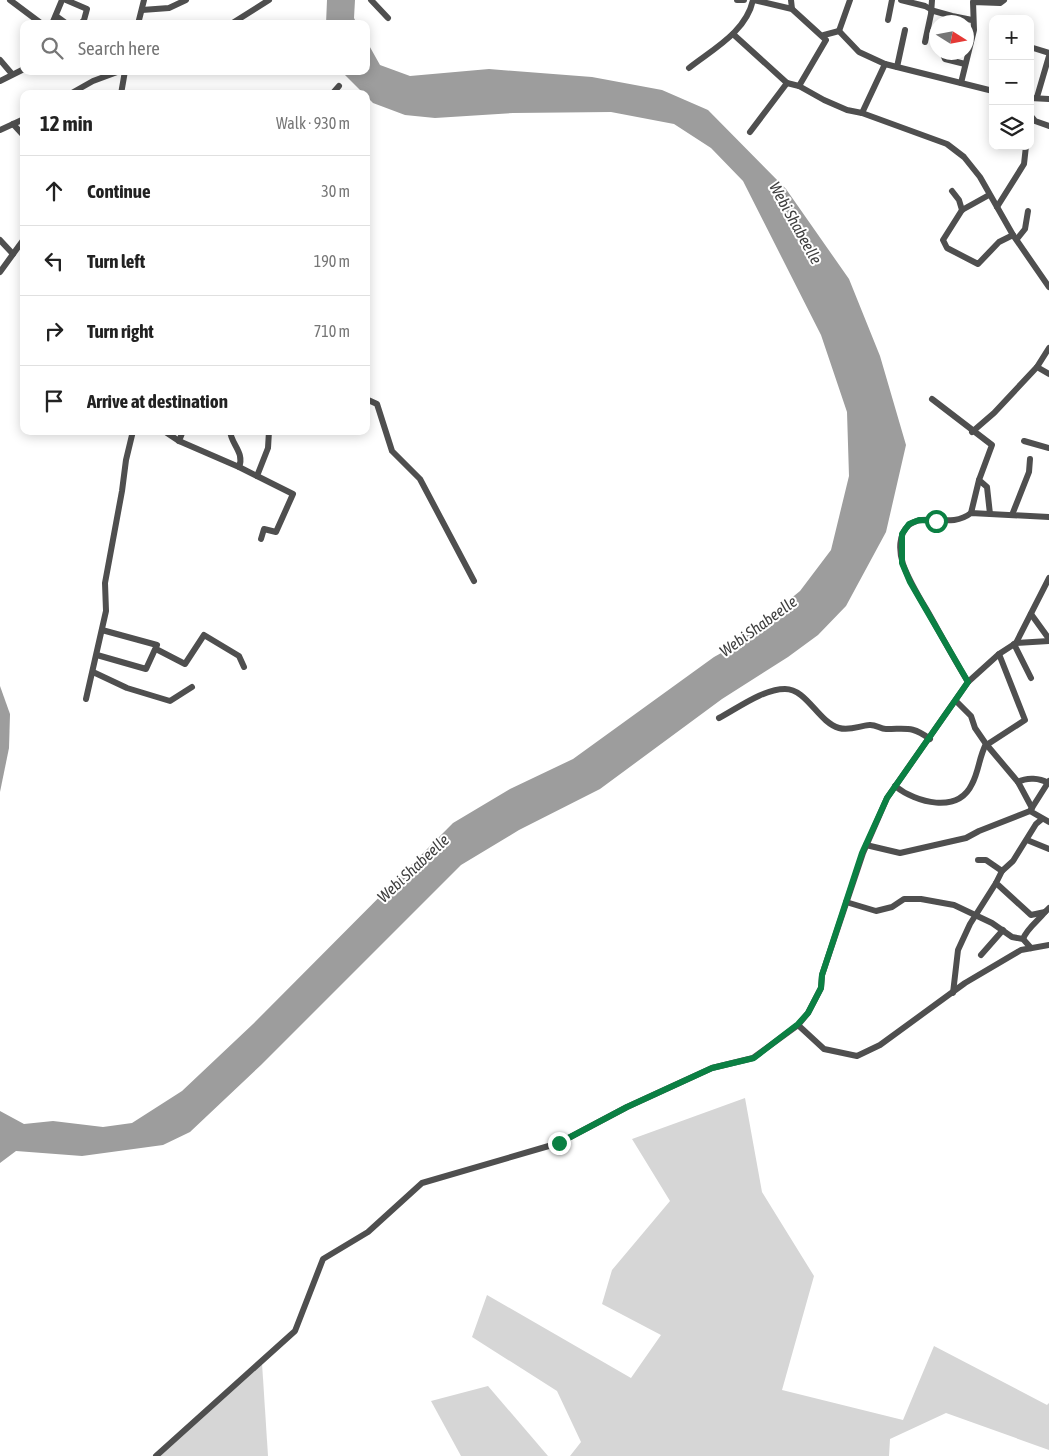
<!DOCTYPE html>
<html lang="en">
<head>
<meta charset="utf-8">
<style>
	:root { --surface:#fff; --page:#f2f2f2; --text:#222; --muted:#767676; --line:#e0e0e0 }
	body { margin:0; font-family:"Asap Condensed",sans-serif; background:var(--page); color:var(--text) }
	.controls { position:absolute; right:15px; top:15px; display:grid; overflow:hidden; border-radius:10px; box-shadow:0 2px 12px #0003 }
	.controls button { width:45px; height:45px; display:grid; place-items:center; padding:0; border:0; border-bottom:1px solid var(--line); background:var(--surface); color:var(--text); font:25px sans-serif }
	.compass { position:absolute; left:929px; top:15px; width:45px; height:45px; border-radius:50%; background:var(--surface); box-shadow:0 2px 12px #0003; rotate:101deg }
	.stop { position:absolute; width:15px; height:15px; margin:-11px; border:4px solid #0b8043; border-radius:50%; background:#fff }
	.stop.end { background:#0b8043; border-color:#fff; box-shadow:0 1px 5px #0008 }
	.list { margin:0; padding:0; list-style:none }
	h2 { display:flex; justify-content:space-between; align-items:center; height:65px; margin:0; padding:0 20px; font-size:21px }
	h2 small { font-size:16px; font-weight:400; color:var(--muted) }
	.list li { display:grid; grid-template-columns:32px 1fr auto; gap:15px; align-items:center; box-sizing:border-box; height:70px; padding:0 20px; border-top:1px solid var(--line) }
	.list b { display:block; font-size:19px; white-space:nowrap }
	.list em { font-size:16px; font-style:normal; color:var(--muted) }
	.icon { flex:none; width:28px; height:28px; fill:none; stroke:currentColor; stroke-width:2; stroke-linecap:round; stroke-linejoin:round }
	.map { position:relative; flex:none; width:1049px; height:1456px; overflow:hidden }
	.search { position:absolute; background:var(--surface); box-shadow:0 2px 12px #0003; left:20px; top:20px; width:350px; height:55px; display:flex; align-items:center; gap:12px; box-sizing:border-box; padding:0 18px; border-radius:10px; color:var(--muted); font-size:19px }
	.panel { position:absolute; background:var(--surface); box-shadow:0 2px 12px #0003; left:20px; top:90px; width:350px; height:345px; border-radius:10px }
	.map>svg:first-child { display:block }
	.green { fill:#d6d6d6 }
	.water { fill:#9d9d9d }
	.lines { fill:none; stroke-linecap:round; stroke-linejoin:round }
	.minor { stroke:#4f4f4f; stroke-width:6 }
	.route { stroke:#0b8043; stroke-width:6 }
	.labels { text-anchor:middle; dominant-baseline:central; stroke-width:4; stroke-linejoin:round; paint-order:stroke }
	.water-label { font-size:16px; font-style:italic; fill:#3e3e3e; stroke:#fff }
</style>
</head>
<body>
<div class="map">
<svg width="1049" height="1456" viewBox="0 0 1049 1456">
	<rect width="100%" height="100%" fill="#fff"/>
	<g class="green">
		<path d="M745,1098L762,1192L814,1276L782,1390L903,1420L934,1346L1047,1405L1049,1403V1450L946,1413L890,1439L889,1456H570L581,1442L557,1391L472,1337L487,1295L631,1378L661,1335L602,1304L612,1270L670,1201L632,1139Z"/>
		<path d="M262,1363L268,1456H156Z"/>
		<path d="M488,1386L548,1456H461L431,1401Z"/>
	</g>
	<g class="water">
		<path d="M327,0H355L354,18L357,24H326Z"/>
		<path d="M366,40L380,65L410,76L489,69L592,77L662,90L708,110L786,189L849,279L880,356L906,445L886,532L846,606L818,635L788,657L722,699L600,789L519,830L461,865L261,1065L190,1132L163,1145L82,1156L16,1151L0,1163V1111L24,1124L53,1121L103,1127L132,1123L182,1091L253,1024L453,823L510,789L573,759L714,657L732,647L800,591L831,550L849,476L847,412L821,335L743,181L711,148L674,124L611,112L513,113L435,118L405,115L373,103L341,71H366Z"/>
		<path d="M0,686L10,714L9,748L0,792Z"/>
	</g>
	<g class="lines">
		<g class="minor">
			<path d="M10,0L42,24"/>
			<path d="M66,0L87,9L84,20L80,24"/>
			<path d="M371,0L388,18"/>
			<path d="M737,0H744"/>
			<path d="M754,0L792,9L826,40L799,86"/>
			<path d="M791,0L792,9"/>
			<path d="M901,0L925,6L934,11L952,16L972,20"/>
			<path d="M142,10L169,8L186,0"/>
			<path d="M56,16L67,24"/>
			<path d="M888,20L892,0"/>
			<path d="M52,24L62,0"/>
			<path d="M138,24L144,0"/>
			<path d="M231,24L269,0"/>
			<path d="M839,31L859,52L885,64L993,91"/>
			<path d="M839,31L850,0"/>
			<path d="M733,34L787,83L799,86L824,100L847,110L862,113L947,144L964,157L980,177L1013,235L1049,287"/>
			<path d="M824,35L839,31"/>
			<path d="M925,42L931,14L932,0"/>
			<path d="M1030,47L1049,53"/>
			<path d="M942,52L945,59L965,64"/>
			<path d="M0,60L12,74"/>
			<path d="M897,67L905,30"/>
			<path d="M689,68C713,49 746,32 753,0"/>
			<path d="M0,81L24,69"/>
			<path d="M961,83L974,30L973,2L1000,3L1004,0"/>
			<path d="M70,94L93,81L120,71"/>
			<path d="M121,94L125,71"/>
			<path d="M332,94L339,86"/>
			<path d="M1037,97L1049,56"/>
			<path d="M1030,98L1049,99"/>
			<path d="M862,113L885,64"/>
			<path d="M1030,115L1035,121L1049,126"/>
			<path d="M13,124L24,136"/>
			<path d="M0,130L24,119"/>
			<path d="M750,132L787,83"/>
			<path d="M952,191L959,200L962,210"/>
			<path d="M989,195L962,210L943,240L947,248L978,264L999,242L1013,235"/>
			<path d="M997,207L1024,164L1026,146"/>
			<path d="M1017,239L1025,229L1028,211"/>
			<path d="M0,240L13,254"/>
			<path d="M0,272L24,239"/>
			<path d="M1037,367L1049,348"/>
			<path d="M366,399L377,404L392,451L420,479L474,581"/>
			<path d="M932,399L992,445L979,480L987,487L990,514"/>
			<path d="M164,431L179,441"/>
			<path d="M183,431L179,441L239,467C245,453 231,444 230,431"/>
			<path d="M972,432L994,413L1037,367L1049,374"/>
			<path d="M1024,441L1049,448"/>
			<path d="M239,467L257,476L268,448L269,431"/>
			<path d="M257,476L293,494L276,532L264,529L261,539"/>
			<path d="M971,513L979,480"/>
			<path d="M1012,515L1029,472L1030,459"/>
			<path d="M1031,614L1049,639"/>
			<path d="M1016,643L1049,641"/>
			<path d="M1014,644L1031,678"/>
			<path d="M156,649L185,664L204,635L239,656L244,667"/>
			<path d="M97,655L146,669L157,645L102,630"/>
			<path d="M93,672L127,688L170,701L192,687"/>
			<path d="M968,682C954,659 941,635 928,612C919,597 909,581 903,564C899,552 898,534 909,525C925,512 951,529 971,513L1049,517"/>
			<path d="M86,699L106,611L105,583L122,491L126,460L133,431"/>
			<path d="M956,701L971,716L975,728L986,744L1018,782L1032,808"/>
			<path d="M719,718C738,708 763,689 785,689C807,689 818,722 839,728C850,731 859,726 869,725C876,724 881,730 887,729C908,729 912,726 930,739"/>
			<path d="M988,744L1025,720L999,654"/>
			<path d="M1018,782C1027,777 1040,778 1048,783"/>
			<path d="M895,786C916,803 958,814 972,784C979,771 979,757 986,744"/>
			<path d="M1030,811L1049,822"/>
			<path d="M1027,840L1049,849"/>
			<path d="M866,845L900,853L966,838L979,831L1030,811L1049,781"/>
			<path d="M978,860H986L1002,871L1013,861L1036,824L1042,819"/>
			<path d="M1002,871L996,883L1031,915L1045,912L1049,908"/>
			<path d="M846,902L876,911L892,907L904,899H921L954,905L992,923L1012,937L1023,939L1031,948"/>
			<path d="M1023,939C1027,928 1038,921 1045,912"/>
			<path d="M981,955L1003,930"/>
			<path d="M953,993L958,950L970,924L996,883"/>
			<path d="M798,1025L824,1049L857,1056L880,1045L965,983L1021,950L1049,945"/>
			<path d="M156,1456L295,1331L323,1259L368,1232L422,1183L559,1143L627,1107L712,1068L753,1058L798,1025L808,1013L821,988L822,975L863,853L887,798L968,682L999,654L1016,643L1049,578"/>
		</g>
	</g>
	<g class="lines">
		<path class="route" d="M559,1143L627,1107L712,1068L754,1058L798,1024L808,1013L821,988L822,975L862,853L887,798L968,682L910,582L902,563V534L909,524L919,520L936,521"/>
	</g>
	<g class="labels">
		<g class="water-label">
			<text transform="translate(796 223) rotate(61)">Webi Shabeelle</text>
			<text transform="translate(758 626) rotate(-36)">Webi Shabeelle</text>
			<text transform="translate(413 868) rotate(-43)">Webi Shabeelle</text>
		</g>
	</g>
</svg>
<div class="controls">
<button>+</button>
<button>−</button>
<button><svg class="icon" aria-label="layers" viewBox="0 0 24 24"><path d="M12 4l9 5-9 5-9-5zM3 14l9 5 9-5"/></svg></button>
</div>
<svg class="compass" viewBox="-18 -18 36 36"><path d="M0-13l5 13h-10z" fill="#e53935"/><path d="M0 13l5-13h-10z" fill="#767676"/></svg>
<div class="stop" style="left:936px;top:521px"></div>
<div class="stop end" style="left:559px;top:1143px"></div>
<div class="search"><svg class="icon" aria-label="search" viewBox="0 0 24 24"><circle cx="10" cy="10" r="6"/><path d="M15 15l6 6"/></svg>Search here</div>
<section class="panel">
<h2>12 min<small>Walk · 930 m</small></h2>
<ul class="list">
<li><svg class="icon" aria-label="ahead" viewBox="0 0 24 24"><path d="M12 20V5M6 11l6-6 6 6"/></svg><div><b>Continue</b></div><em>30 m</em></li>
<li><svg class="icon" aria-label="left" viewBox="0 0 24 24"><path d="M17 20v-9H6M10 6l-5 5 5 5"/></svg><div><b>Turn left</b></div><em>190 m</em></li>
<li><svg class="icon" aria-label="right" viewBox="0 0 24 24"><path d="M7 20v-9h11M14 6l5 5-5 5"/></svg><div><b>Turn right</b></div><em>710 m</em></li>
<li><svg class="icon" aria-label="arrive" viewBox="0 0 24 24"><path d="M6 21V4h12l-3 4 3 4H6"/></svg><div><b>Arrive at destination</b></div></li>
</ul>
</section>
</div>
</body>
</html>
